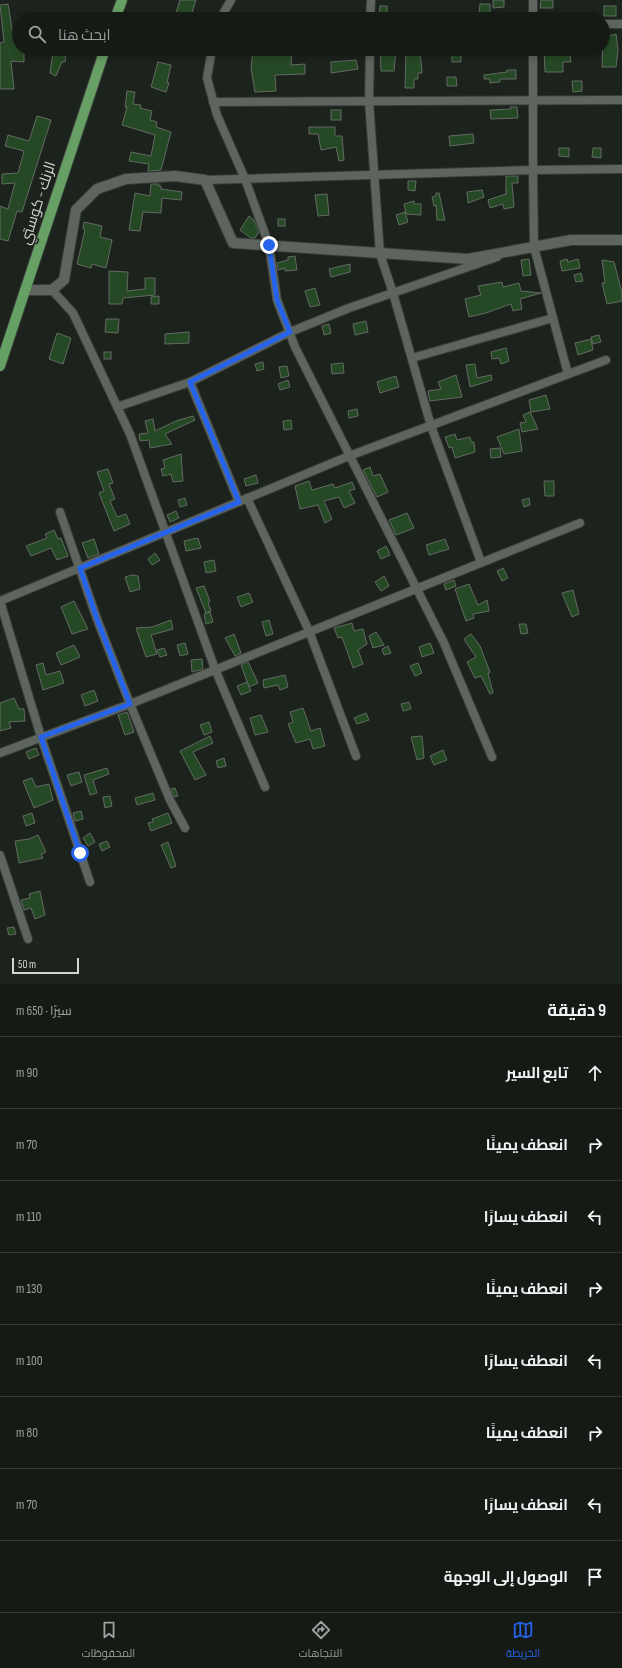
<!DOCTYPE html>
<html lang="ar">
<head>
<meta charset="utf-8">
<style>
	:root { --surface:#151a15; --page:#222722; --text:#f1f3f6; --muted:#9da1a0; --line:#343834; --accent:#2563eb }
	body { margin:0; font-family:"Sofia Sans Condensed",Cairo,sans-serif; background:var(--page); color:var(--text); direction:rtl }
	.scale { position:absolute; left:12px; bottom:10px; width:67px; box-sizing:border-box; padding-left:4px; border:2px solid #d2d6d2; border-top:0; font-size:11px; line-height:14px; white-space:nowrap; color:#d2d6d2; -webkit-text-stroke:3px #1c221c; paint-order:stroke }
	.stop { position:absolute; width:12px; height:12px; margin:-9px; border:3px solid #2563eb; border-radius:50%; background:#fff }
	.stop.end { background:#2563eb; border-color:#fff; box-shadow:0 1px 4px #0008 }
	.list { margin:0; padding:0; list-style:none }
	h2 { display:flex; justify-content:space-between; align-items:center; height:52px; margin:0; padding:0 16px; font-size:17px }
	h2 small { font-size:13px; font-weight:400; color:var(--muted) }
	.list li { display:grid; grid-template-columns:26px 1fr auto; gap:12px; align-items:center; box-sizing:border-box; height:72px; padding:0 16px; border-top:1px solid var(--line) }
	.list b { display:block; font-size:15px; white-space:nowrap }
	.list em { font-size:13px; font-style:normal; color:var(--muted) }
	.icon { flex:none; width:22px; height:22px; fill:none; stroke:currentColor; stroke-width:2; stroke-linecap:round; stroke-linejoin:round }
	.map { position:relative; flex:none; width:622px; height:984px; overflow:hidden; direction:ltr }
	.search { position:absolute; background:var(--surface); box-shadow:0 2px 6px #0003; left:12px; right:12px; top:12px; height:44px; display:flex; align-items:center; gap:10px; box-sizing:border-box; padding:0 14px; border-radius:22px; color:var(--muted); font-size:15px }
	.sheet { height:628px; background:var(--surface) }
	nav { display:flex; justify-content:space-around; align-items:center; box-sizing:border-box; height:56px; border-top:1px solid var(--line); background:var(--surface); font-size:11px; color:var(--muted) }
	nav a { display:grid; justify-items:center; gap:2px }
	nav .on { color:var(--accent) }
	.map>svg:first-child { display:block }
	.building { fill:#264925; stroke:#636a63 }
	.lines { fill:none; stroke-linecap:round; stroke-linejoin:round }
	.minor-casing { stroke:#383c38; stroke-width:10 }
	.tertiary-casing { stroke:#383c38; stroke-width:12 }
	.primary-casing { stroke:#383c38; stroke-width:12 }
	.minor { stroke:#5e655e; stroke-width:8 }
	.tertiary { stroke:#5e655e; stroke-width:10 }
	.primary { stroke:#67a065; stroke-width:10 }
	.route { stroke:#2563eb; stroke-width:5 }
	.labels { text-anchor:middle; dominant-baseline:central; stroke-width:3; stroke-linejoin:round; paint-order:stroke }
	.street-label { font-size:15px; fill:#d2d6d2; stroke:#1c221c }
</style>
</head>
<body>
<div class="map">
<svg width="622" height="984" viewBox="0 0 622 984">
	<rect width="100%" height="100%" fill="#1c221c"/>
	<g class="building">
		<path d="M180,0H196L190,19H174Z"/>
		<path d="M493,0H504V7L493,8Z"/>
		<path d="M541,0H553V8H540Z"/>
		<path d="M8,4L14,41H19V49H24V62L11,61L14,89H0V43L4,42L0,5Z"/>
		<path d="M480,4H490V14L479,13Z"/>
		<path d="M380,6H387V15H379Z"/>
		<rect x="604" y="6" width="12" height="10"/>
		<path d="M616,34L618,50L616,67H602L603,37Z"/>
		<path d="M253,49H271V51L292,52L291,65L305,64V74L275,75L276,91L255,92L251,68Z"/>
		<path d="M380,49H396L394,71H381Z"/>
		<path d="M544,49H555V53H570L571,62H563V72H545Z"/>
		<path d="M406,51H420L422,73H418V79H414V88H405Z"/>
		<path d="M53,52L66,53L65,62H62L56,76L50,73Z"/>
		<path d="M461,52V62H452V53Z"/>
		<path d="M356,60L358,69L331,73V62Z"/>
		<path d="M158,62L171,65L167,83H169L166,92L151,87Z"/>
		<path d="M507,70H516V79H500V82L490,83V79H484V75L507,72Z"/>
		<path d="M447,77H456L457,86H447Z"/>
		<path d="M572,81H582V91L573,92Z"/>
		<path d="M127,91L135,92L133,104L141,105L140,108L152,111L150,120L157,122L156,127L171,132L161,170L148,171L149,164L129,161L131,152L151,156L155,135L122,125L127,107H125Z"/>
		<path d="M510,107H517L518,118L491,119L490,110L511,109Z"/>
		<rect x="331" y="110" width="10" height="10"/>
		<path d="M37,116L51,120L22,212L17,211L8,241L0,239V206L8,209L15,183L2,184V174L18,173L24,151L5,146L8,135L29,141Z"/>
		<path d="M309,127H335V136H342L344,160L339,161L336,147L321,150L318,134H309Z"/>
		<path d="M473,134L474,143L450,146L449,136Z"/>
		<path d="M559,148H569V157L559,156Z"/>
		<path d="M593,148H601V158L592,157Z"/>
		<path d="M506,176H518V183H512L514,207L504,209L503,204L490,208L488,200L506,194Z"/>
		<path d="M408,181H416L415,191L408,190Z"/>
		<path d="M151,184H159L158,186H161V189L182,192L181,200L162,198L161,213L143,212L140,231L129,230L135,193L150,196Z"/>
		<path d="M482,190L484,197L468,203L467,192Z"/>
		<path d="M436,193H439L445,220H437L436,205L434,206L432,197L436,196Z"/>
		<path d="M327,194L329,215L318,216L315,195Z"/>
		<path d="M414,201V204H421V215L406,214L404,204Z"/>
		<path d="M405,212L408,222L399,225L396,215Z"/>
		<path d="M249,216L254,220L259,232L255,238H251L240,230Z"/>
		<rect x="278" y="219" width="7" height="7"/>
		<path d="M84,222L102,226L100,237L112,240L106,268L92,264L91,268L77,264L85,230L83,229Z"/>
		<path d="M295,256L297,270L285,271V268L278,270L277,263L288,260V257Z"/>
		<path d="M529,259L531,275L523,276L521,260Z"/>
		<path d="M567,259L568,262L578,259L580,268L562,271L560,261Z"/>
		<path d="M602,260L614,262L622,293V301L607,304L602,283H605Z"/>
		<path d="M350,264V272L331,277L329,269Z"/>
		<path d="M109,271L128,272L127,291L145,289V278H155V295L123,298L122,304H109Z"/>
		<path d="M581,273L583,281L576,282L574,275Z"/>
		<path d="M502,282L503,287L519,283L521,291L541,293L520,299L522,309L513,311L511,304L486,313L469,317L465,299L481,295L478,286Z"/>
		<path d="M315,288L320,305L310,307L305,291Z"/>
		<path d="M159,296V304H151V297Z"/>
		<path d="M106,319H119L118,333L105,332Z"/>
		<path d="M366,321L368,332L355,335L353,324Z"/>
		<path d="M329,324L331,333L324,335L322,326Z"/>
		<path d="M189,332V343L165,344V334Z"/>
		<path d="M57,333L71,338L63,364L49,359Z"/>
		<path d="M599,335L601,342L593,344L591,337Z"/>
		<path d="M591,339L593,350L578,355L575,343Z"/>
		<path d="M506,348L509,361L501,364L499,358L492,359L491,352Z"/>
		<rect x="104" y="352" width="7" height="7"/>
		<path d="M263,362L264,369L257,371L255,364Z"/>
		<path d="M343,363L344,373L332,374L331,364Z"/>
		<path d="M475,364L477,378L491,375L492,380L470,387L466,365Z"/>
		<path d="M287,366L289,376L281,378L279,367Z"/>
		<path d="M456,375L462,397L430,401L428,391L441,389L438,382Z"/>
		<path d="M396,376L399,387L380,393L377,382Z"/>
		<path d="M288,380L290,387L280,390L278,384Z"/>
		<path d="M546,395L550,409L531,412L529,400Z"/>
		<path d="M357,409L358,416L349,418L348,411Z"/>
		<path d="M530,412L538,429L522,432L520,423L526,422L523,415Z"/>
		<path d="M193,416L195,420L165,434L172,444L150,448L149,440L140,441L139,434L148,433L145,421L153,419L155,431L176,421Z"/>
		<path d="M291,420L292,429L284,430L283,421Z"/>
		<path d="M519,429L522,451L504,454L497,437Z"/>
		<path d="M455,434L457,440L470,437L471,442H474L475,452L455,458L452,447L449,448L445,437Z"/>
		<path d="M500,448L501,457L491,458L490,449Z"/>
		<path d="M181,454L183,481L173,482L171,474L163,476L161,469L165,468L163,460Z"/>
		<path d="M370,467L373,476L380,474L388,492L377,497L363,470Z"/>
		<path d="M108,469L113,483L109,484L115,499L110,501L117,517L126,514L130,524L114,531L99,493L104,491L97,472Z"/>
		<path d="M256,475L258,483L246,486L244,479Z"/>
		<path d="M309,481L312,490L333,484L335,488L352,482L355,489L349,491L355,503L344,508L339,497L324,501L332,519L325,523L318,505L300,509L295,486Z"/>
		<path d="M544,481H554V496H545Z"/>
		<path d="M185,498L187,505L180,507L178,500Z"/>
		<path d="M529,498L530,505L524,507L522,500Z"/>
		<path d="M176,511L179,518L170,522L167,515Z"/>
		<path d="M407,513L414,528L396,535L389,520Z"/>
		<path d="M54,530L58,539L61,538L68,556L57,560L51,548L31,556L26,546L47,538L45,534Z"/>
		<path d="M198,538L201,548L186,551L184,541Z"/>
		<path d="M94,539L99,554L88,558L82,543Z"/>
		<path d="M445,539L449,549L429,555L426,545Z"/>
		<path d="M386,546L390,555L381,559L377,551Z"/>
		<path d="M155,553L160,560L152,565L148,559Z"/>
		<path d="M214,560L216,571L206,573L204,562Z"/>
		<path d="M503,568L508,578L502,581L497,571Z"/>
		<path d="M132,575L138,576L140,589L130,592L125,577Z"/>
		<path d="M384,576L389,586L381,591L375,582Z"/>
		<path d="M454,580L456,586L446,590L444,584Z"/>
		<path d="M469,584L478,605L487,600L489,611L473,614L474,618L466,621L455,589Z"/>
		<path d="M204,586L210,601L208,602L211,611L206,613L196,588Z"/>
		<path d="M573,590L579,614L572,617L562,593Z"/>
		<path d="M249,593L253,602L241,607L237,597Z"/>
		<path d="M74,601L88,629L72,634L61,607Z"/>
		<path d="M210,612L213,622L206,624L204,614Z"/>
		<path d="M171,620L173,629L151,635L157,654L146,657L136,628L152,627Z"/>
		<path d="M269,620L273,634L266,636L262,622Z"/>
		<path d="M352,623L354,631L363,629L367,644L358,650L363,664L353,668L342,637L338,638L334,628Z"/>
		<path d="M519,624H526L528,633L521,634Z"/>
		<path d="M376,632L384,645L373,648L369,636Z"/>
		<path d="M234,634L241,653L235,656L225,638Z"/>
		<path d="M471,634L480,646L490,672L488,673L493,693L490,694L481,676L475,678L467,662L476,657L465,641V638Z"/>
		<path d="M185,643L188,654L180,656L177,645Z"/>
		<path d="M430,643L434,653L422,657L419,647Z"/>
		<path d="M74,645L80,657L61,665L56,653Z"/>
		<path d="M388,646L391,653L384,655L382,649Z"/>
		<path d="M164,648L167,655L160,657L157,650Z"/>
		<path d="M202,659L203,669L192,672L191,660Z"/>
		<path d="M248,662L258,683L249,687L241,665Z"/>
		<path d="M43,663L46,675L60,671L64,683L43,690L36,665Z"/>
		<path d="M418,663L422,673L415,676L410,666Z"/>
		<path d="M285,675L288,687L280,690L278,685L264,688L263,680Z"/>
		<path d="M247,682L251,691L241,695L237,686Z"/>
		<path d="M94,690L98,701L85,706L81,695Z"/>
		<path d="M14,698L19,709H24L25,721L9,722L11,728L0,731V703Z"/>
		<path d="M409,702L411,709L403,711L401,704Z"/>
		<path d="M303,708L311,731L320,728L325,746L313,749L310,739L296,743L288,724L293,722L290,712Z"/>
		<path d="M127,712L134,732L125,735L118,715Z"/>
		<path d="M366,713L369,720L357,724L354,718Z"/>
		<path d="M261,715L268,732L255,735L250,718Z"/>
		<path d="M209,722L212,732L204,735L200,725Z"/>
		<path d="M210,736L213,743L193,752L206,775L195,780L180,751Z"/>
		<path d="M422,736L424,758L417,760L411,737Z"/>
		<path d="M36,748L39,755L29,759L26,752Z"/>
		<path d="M443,750L447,760L434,765L430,756Z"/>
		<path d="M224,758L226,766L218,768L216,761Z"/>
		<path d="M107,768L109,774L93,780L97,793L90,795L84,775Z"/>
		<path d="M79,772L82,782L71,786L67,775Z"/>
		<path d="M32,778L36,787L49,784L53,800L34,808L23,781Z"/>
		<path d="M175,788L178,796L175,797L171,789Z"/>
		<path d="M153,793L155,800L137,805L135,798Z"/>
		<path d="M110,796L112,806L105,808L103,797Z"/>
		<path d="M81,811L83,819L75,821L73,813Z"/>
		<path d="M32,813L35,823L26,826L23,816Z"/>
		<path d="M168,813L172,823L151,831L148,823L153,822L152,819Z"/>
		<path d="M90,833L95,842L88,846L83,838Z"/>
		<path d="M38,835L46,852L41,854L43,858L19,863L15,841L29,839Z"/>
		<path d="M107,841L110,847L102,851L99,844Z"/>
		<path d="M168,842L176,866L171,868L161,845Z"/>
		<path d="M40,891L45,915L35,919L31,908L24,910L21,900L30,898L29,894Z"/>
		<path d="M14,927L16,934L9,935L7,928Z"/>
	</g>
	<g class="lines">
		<defs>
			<g id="minor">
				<path d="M220,19L231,0"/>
				<path d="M370,19L371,0"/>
				<path d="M533,19V0"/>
				<path d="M603,24H622"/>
				<path d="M212,49L207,78L217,115L245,179L269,245L277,300L295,347L444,643L492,757"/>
				<path d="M370,49L369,101L380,254L393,293L431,426L481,562"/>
				<path d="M533,49V174L534,247L568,374"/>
				<path d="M213,102L622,100"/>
				<path d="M205,180L533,170L622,169"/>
				<path d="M52,290L73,313L130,434L215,669L265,787"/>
				<path d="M412,358L553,318"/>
				<path d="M190,382L239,502"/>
				<path d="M117,407L190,382L290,332L349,308L497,257"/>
				<path d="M247,498L309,631L356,756"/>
				<path d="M60,512L97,619L130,704L170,800L185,828"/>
				<path d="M0,601L349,456L606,360"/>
				<path d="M0,601L41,737L90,882"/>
				<path d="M0,753L130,704L580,523"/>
				<path d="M0,855L28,939"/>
			</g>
			<path id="tertiary" d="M25,290H52L64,280L76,210L97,189L126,179L175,176L205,180L233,243L468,259L571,240H622"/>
			<g id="primary">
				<path d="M115,19L122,0"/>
				<path d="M0,366L105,49"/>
			</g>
		</defs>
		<use href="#minor" class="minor-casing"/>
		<use href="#tertiary" class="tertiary-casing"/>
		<use href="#primary" class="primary-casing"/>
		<use href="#minor" class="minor"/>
		<use href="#tertiary" class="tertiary"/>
		<use href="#primary" class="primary"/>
	</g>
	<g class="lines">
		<path class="route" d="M80,853L41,737L130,704L97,619L80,568L239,502L190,382L290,332L277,300L269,245"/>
	</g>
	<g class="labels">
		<g class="street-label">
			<text transform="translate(38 203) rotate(-72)">الرنك - كوستي</text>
		</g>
	</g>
</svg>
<div class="scale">50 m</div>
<div class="stop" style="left:80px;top:853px"></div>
<div class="stop end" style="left:269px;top:245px"></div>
<div class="search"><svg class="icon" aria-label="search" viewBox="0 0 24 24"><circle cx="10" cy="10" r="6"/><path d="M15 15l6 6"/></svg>ابحث هنا</div>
</div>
<section class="sheet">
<h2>9 دقيقة<small>سيرًا · 650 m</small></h2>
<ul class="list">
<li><svg class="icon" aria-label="ahead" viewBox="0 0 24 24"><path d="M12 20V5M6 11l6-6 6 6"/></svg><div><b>تابع السير</b></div><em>90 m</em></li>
<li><svg class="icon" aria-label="right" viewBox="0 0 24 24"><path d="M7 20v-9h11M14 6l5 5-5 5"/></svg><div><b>انعطف يمينًا</b></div><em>70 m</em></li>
<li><svg class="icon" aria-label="left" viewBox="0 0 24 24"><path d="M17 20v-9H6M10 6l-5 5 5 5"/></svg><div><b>انعطف يسارًا</b></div><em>110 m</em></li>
<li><svg class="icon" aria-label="right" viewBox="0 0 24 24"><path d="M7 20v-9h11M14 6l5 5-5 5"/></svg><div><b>انعطف يمينًا</b></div><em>130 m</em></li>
<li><svg class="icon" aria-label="left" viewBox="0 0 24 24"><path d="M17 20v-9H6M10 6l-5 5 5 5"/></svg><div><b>انعطف يسارًا</b></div><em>100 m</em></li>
<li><svg class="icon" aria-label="right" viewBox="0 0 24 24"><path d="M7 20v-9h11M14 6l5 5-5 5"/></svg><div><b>انعطف يمينًا</b></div><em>80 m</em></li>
<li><svg class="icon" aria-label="left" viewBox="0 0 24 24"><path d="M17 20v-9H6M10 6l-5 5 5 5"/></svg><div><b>انعطف يسارًا</b></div><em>70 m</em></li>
<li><svg class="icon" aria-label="arrive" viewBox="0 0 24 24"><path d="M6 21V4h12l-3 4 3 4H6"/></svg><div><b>الوصول إلى الوجهة</b></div></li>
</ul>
</section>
<nav>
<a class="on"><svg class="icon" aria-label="map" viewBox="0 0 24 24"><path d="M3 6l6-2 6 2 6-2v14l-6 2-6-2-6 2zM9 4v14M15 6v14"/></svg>الخريطة</a>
<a><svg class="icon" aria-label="directions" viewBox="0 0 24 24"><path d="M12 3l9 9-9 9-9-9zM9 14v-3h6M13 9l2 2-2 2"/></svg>الاتجاهات</a>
<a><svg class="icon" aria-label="saved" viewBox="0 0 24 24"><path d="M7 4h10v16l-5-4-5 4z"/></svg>المحفوظات</a>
</nav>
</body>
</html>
